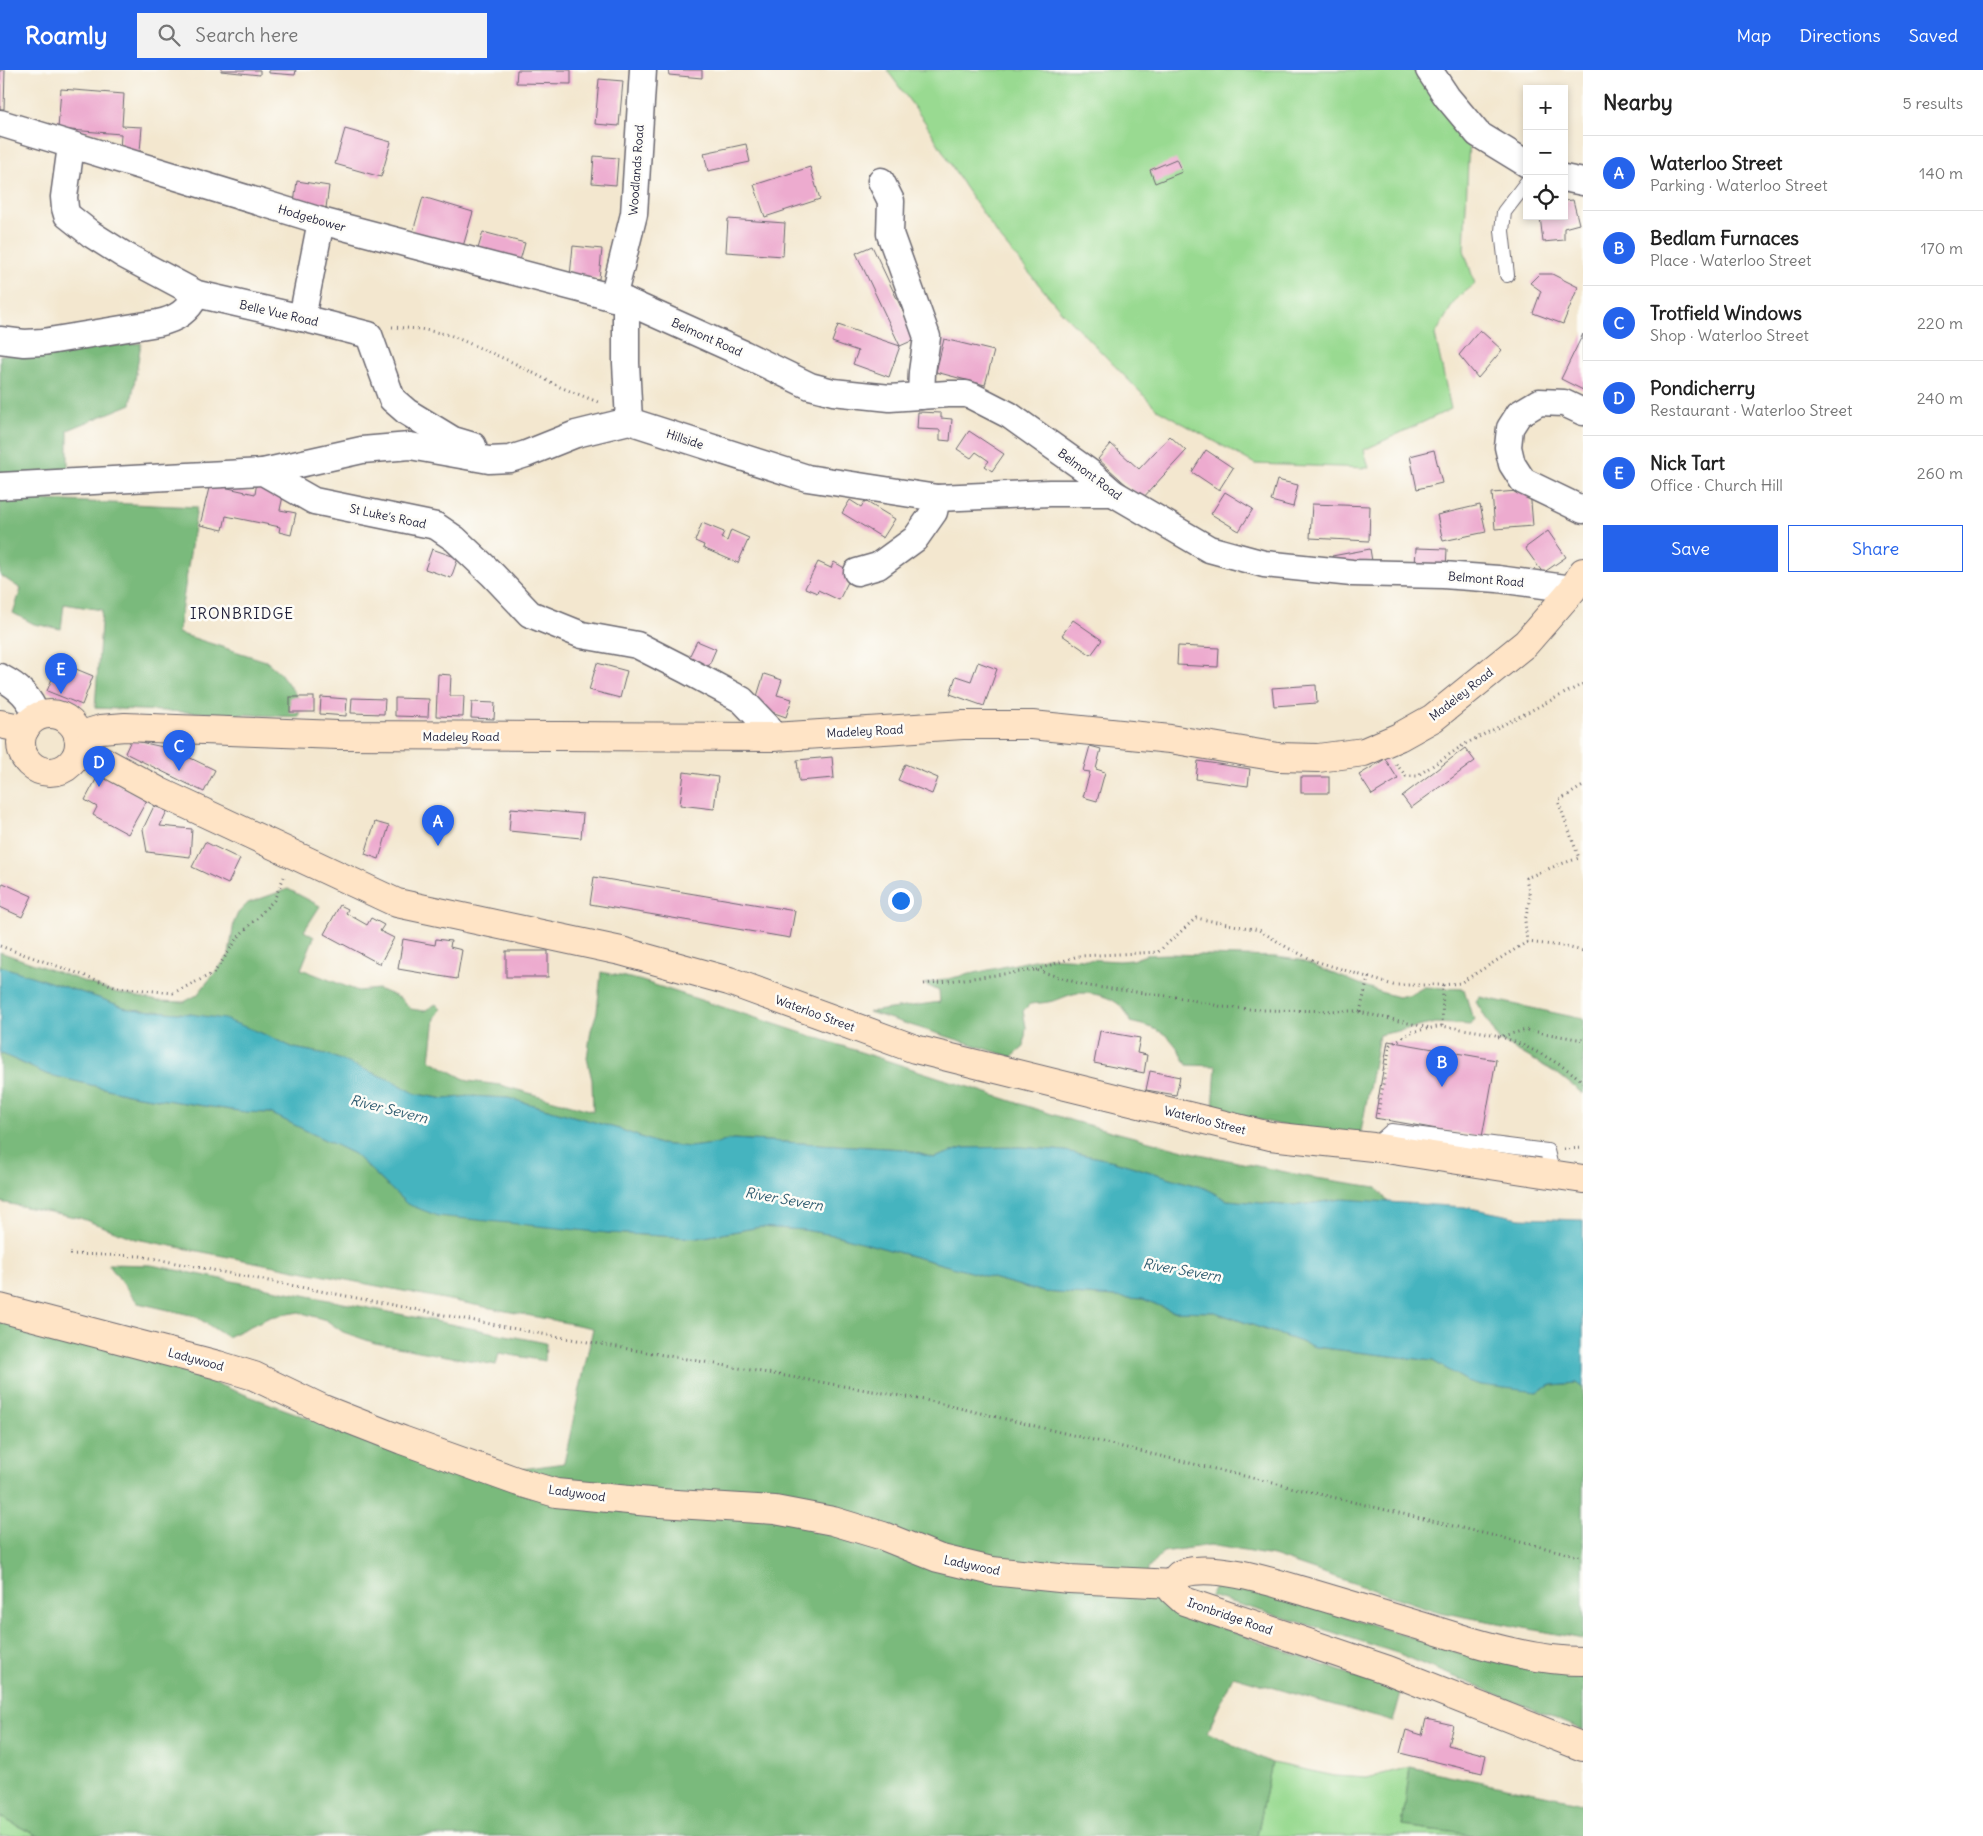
<!DOCTYPE html>
<html lang="en">
<head>
<meta charset="utf-8">
<style>
	:root { --surface:#fff; --page:#f2f2f2; --text:#222; --muted:#767676; --line:#e0e0e0; --accent:#2563eb }
	body { margin:0; font-family:Delius,sans-serif; background:var(--page); color:var(--text) }
	.controls { position:absolute; right:15px; top:15px; display:grid; overflow:hidden; border-radius:0px; box-shadow:0 2px 8px #0003 }
	.controls button { width:45px; height:45px; display:grid; place-items:center; padding:0; border:0; border-bottom:1px solid var(--line); background:var(--surface); color:var(--text); font:25px sans-serif }
	.you { position:absolute; left:900px; top:830px; width:18px; height:18px; margin:-12px; border:4px solid #fff; border-radius:50%; background:#1a73e8; box-shadow:0 0 0 8px #1a73e833 }
	.badge { display:grid; place-items:center; width:32px; height:32px; border-radius:50%; background:var(--accent); color:#fff; font-size:16px; font-weight:700 }
	.pin { position:absolute; translate:-50% -41px; filter:drop-shadow(0 1px 2px #0008) }
	.pin::after { content:''; position:absolute; top:26px; width:18px; height:15px; background:inherit; clip-path:polygon(0 0,100% 0,50% 100%) }
	.list { margin:0; padding:0; list-style:none }
	h2 { display:flex; justify-content:space-between; align-items:center; height:65px; margin:0; padding:0 20px; font-size:21px }
	h2 small { font-size:16px; font-weight:400; color:var(--muted) }
	.list li { display:grid; grid-template-columns:32px 1fr auto; gap:15px; align-items:center; box-sizing:border-box; height:75px; padding:0 20px; border-top:1px solid var(--line) }
	.list b { display:block; font-size:19px; white-space:nowrap }
	.list p { margin:0; font-size:16px; white-space:nowrap; color:var(--muted) }
	.list em { font-size:16px; font-style:normal; color:var(--muted) }
	.actions { display:flex; gap:10px; padding:15px 20px }
	.actions a { flex:1; padding:11px 0; border:1px solid var(--accent); border-radius:0px; text-align:center; font-size:18px; color:var(--accent) }
	.actions .main { background:var(--accent); color:#fff }
	.icon { flex:none; width:28px; height:28px; fill:none; stroke:currentColor; stroke-width:2; stroke-linecap:round; stroke-linejoin:round }
	.map { position:relative; flex:none; width:1583px; height:1766px; overflow:hidden }
	header { display:flex; align-items:center; gap:30px; box-sizing:border-box; height:70px; padding:0 25px; background:var(--accent); color:#fff }
	header strong { font-size:24px }
	nav { display:flex; gap:28px; margin-inline-start:auto; font-size:18px }
	.search { width:350px; height:45px; background:var(--page); display:flex; align-items:center; gap:12px; box-sizing:border-box; padding:0 18px; border-radius:0px; color:var(--muted); font-size:19px }
	main { display:flex }
	aside { flex:1; background:var(--surface) }
	.map>svg:first-child { display:block }
	.green { fill:#99da91; stroke:#5e7e66 }
	.forest { fill:#7aba7b; stroke:#4e6e5b }
	.water { fill:#45b4bf; stroke:#346b7d }
	.building { fill:#edabcf }
	.lines { fill:none; stroke-linecap:round; stroke-linejoin:round }
	.lane-casing { stroke:#6b676f; stroke-width:16 }
	.street-casing { stroke:#6b676f; stroke-width:29 }
	.secondary-casing { stroke:#6b676f; stroke-width:30 }
	.path { stroke:#6b676f; stroke-width:3; stroke-dasharray:1 4; stroke-linecap:butt }
	.lane { stroke:#fff; stroke-width:14 }
	.street { stroke:#fff; stroke-width:26 }
	.secondary { stroke:#ffe4c6; stroke-width:28 }
	.labels { text-anchor:middle; dominant-baseline:central; stroke-width:5; stroke-linejoin:round; paint-order:stroke }
	.street-label { font-size:12px; fill:#22223b; stroke:#fdfcf7 }
	.water-label { font-size:14px; font-style:italic; fill:#305c70; stroke:#fdfcf7 }
	.quarter-label { font-size:15px; letter-spacing:1px; fill:#22223b; stroke:#fdfcf7 }
</style>
</head>
<body>
<header>
<strong>Roamly</strong>
<div class="search"><svg class="icon" aria-label="search" viewBox="0 0 24 24"><circle cx="10" cy="10" r="6"/><path d="M15 15l6 6"/></svg>Search here</div>
<nav><a>Map</a><a>Directions</a><a>Saved</a></nav>
</header>
<main>
<div class="map">
<svg width="1583" height="1766" viewBox="0 0 1583 1766">
	<rect width="100%" height="100%" fill="#fdfcf7"/>
	<filter id="ink" filterUnits="userSpaceOnUse"><feTurbulence type="fractalNoise" baseFrequency=".02" numOctaves="2"/><feDisplacementMap in="SourceGraphic" scale="10" xChannelSelector="R" yChannelSelector="G"/><feConvolveMatrix kernelMatrix="1 2 1 2 8 2 1 2 1" color-interpolation-filters="sRGB"/></filter>
	<filter id="wash" filterUnits="userSpaceOnUse"><feTurbulence type="fractalNoise" baseFrequency=".0096" numOctaves="4" result="noise"/><feDisplacementMap in="SourceGraphic" scale="20" xChannelSelector="R" yChannelSelector="G"/><feGaussianBlur stdDeviation="1.12" result="paint"/><feColorMatrix in="noise" values="0 0 0 0 0 0 0 0 0 0 0 0 0 0 0 0 0 1.4 0 .05"/><feComposite in="paint" operator="in"/></filter>
	<g filter="url(#wash)">
		<rect width="100%" height="100%" fill="#f3e7cf"/>
		<g class="green">
			<path d="M887,0H1414L1469,69L1464,180L1475,214L1456,229L1435,265L1451,339L1364,380L1369,398L1255,394L1157,339L1061,241L1000,168L964,116L925,52Z"/>
			<path d="M1272,1693L1335,1706L1367,1708L1410,1697L1402,1756L1482,1766H1257Z"/>
			<path d="M0,1747L38,1766H0Z"/>
		</g>
		<g class="forest">
			<path d="M141,273L131,334L68,360V406L0,407V285L28,284Z"/>
			<path d="M0,428L197,437L178,563L266,591L280,603L300,630L299,647L95,638L102,540L64,534L61,559L34,554L13,543L21,519L0,505Z"/>
			<path d="M288,819L320,836L304,861L314,867L301,899L358,921L378,919L400,928L411,939L424,941L436,934L441,939L435,948L430,990L468,1011L500,1015L593,1041L592,1010L587,988L591,960L597,942L601,902L639,910L1073,1051L1195,1083L1309,1107L1376,1117L1389,1133L1342,1129L1293,1136L1227,1130L1204,1118L1114,1091L1065,1081L1021,1077L963,1078L934,1088L903,1079L733,1069L714,1074L690,1077L659,1074L619,1059L508,1028L469,1026L445,1029L416,1024L393,1011L326,984L294,978L259,962L190,944L129,939L102,929L0,896V882L114,922L158,931L184,932L197,925L229,885L234,852L238,843L248,833Z"/>
			<path d="M1169,884L1276,887L1299,890L1380,922L1398,927L1412,924L1424,917L1464,919L1471,943L1475,949L1471,955L1436,953L1379,965L1360,1067L1302,1060L1213,1039L1216,996L1187,995C1171,964 1164,960 1130,952C1125,930 1100,923 1080,923C1071,923 1061,929 1053,931C1046,933 1037,933 1030,934L1023,941L1026,957L1024,977L1012,987L869,942L940,932L939,921L924,914L1048,887L1119,891L1132,890L1146,885Z"/>
			<path d="M1480,927L1583,949V1024L1558,1004L1499,970L1476,932Z"/>
			<path d="M0,983L46,1004L132,1025L245,1042L270,1043L354,1084L407,1134L608,1163L699,1168L760,1157L804,1160L839,1166L1043,1222L1143,1229L1172,1241L1215,1242L1315,1277L1433,1291L1467,1311L1537,1322L1552,1315L1577,1313L1583,1318V1569L1439,1542L1273,1486L1210,1475L1163,1482L1148,1499L1147,1513L1166,1538L1401,1623L1393,1652L1233,1606L1207,1662L1272,1693L1257,1766H38L0,1747V1249L138,1285L468,1407L564,1393L593,1258L136,1169L80,1148L0,1132Z"/>
			<path d="M108,1194L151,1195L546,1273L545,1291L499,1283L496,1295L375,1273L343,1262L326,1250L299,1242L270,1247L227,1267L195,1246L138,1233Z"/>
			<path d="M1216,1515L1252,1521L1314,1536L1469,1586L1560,1602L1583,1604V1660L1397,1583L1326,1560L1210,1526Z"/>
			<path d="M1410,1697L1583,1733V1766H1482L1402,1756Z"/>
		</g>
		<path class="water" d="M0,896L102,929L129,939L190,944L224,949L259,962L294,978L326,984L393,1011L416,1024L445,1029L469,1026L508,1028L619,1059L659,1074L690,1077L714,1074L733,1069L903,1079L934,1088L963,1078L1021,1077L1065,1081L1114,1091L1204,1118L1227,1130L1293,1136L1342,1129L1465,1137L1520,1148L1583,1150V1318L1576,1313L1552,1315L1537,1322L1481,1315L1467,1311L1433,1291L1315,1277L1215,1242L1172,1241L1143,1229L1043,1222L839,1166L804,1160L760,1157L699,1168L608,1163L438,1146L407,1134L354,1084L270,1043L245,1042L132,1025L46,1004L0,983Z"/>
		<g id="blocks">
			<g class="building">
				<path d="M0,0H5L4,39H0Z"/>
				<path d="M221,0H260V5L221,1Z"/>
				<path d="M269,0H296L295,5L269,3Z"/>
				<path d="M517,0H571V14L516,13Z"/>
				<path d="M668,0H702V8L669,5Z"/>
				<path d="M599,9L623,11L619,56L595,54Z"/>
				<path d="M61,19L124,24L122,56L142,57L140,82L120,81L121,64L58,59Z"/>
				<path d="M345,59L391,72L381,107L335,94Z"/>
				<path d="M746,74L750,92L708,101L704,83Z"/>
				<path d="M594,86L618,88L616,115L592,113Z"/>
				<path d="M1176,89L1182,102L1155,113L1150,100Z"/>
				<path d="M810,97L820,129L765,147L754,115Z"/>
				<path d="M297,111L329,116L326,138L294,133Z"/>
				<path d="M423,127L473,142L462,180L412,165Z"/>
				<path d="M1573,130L1579,154L1564,158V170L1543,172L1540,146H1564V131Z"/>
				<path d="M728,149L785,153L783,186L726,182Z"/>
				<path d="M483,162L525,173L519,194L477,182Z"/>
				<path d="M573,176L602,179L599,209L570,206Z"/>
				<path d="M872,176L916,269L900,276L856,183Z"/>
				<path d="M1539,204H1552L1578,217L1563,254L1533,243L1541,221L1530,213Z"/>
				<path d="M838,255L900,276L889,307L853,294L858,281L832,272Z"/>
				<path d="M1480,260L1502,280L1478,308L1459,285Z"/>
				<path d="M1583,264V320L1561,309Z"/>
				<path d="M944,269L994,281L985,315L936,302Z"/>
				<path d="M918,342L941,343V348L952,349L950,371L940,370V360L917,359Z"/>
				<path d="M969,361L1004,384L992,401L985,396L989,391L976,382L971,388L957,379Z"/>
				<path d="M1170,366L1186,381L1142,429L1098,389L1111,374L1139,399Z"/>
				<path d="M1206,380L1233,398L1219,420L1192,402Z"/>
				<path d="M1434,380L1442,413L1417,419L1410,386Z"/>
				<path d="M1277,410L1298,415L1293,437L1271,431Z"/>
				<path d="M257,412L276,416L274,424L283,426L280,440L296,443L291,465L279,462L280,457L226,446L223,460L200,455L210,414L255,424Z"/>
				<path d="M1530,420L1533,456L1495,459L1492,423Z"/>
				<path d="M1225,422L1253,439L1239,461L1211,444Z"/>
				<path d="M850,430L861,437L865,431L895,449L883,468L842,443Z"/>
				<path d="M1312,434L1370,436L1369,471L1310,468Z"/>
				<path d="M1480,435L1486,462L1443,471L1437,445Z"/>
				<path d="M702,453L724,462L721,468L727,471L731,460L749,468L738,493L703,478L704,475L695,471Z"/>
				<path d="M1548,461L1566,487L1543,503L1525,478Z"/>
				<path d="M1416,478L1447,479L1446,499L1415,497Z"/>
				<path d="M432,479L458,488L451,508L425,499Z"/>
				<path d="M1370,479L1372,491L1334,498L1332,486Z"/>
				<path d="M818,492L831,498L834,492L848,500L851,506L839,530L818,520L817,523L805,518Z"/>
				<path d="M1073,550L1102,570L1091,585L1062,565Z"/>
				<path d="M697,571L716,579L706,602L686,593Z"/>
				<path d="M1178,576L1219,578L1218,597L1177,595Z"/>
				<path d="M59,592L93,606L82,635L47,621Z"/>
				<path d="M978,592L997,599L984,636L950,624L956,606L971,611Z"/>
				<path d="M597,593L627,601L620,628L589,620Z"/>
				<path d="M438,604L451,605L450,626H464L463,647L436,646Z"/>
				<path d="M764,604L782,610L777,625L792,629L786,647L754,636Z"/>
				<path d="M1316,615L1317,633L1274,636L1272,618Z"/>
				<rect x="290" y="627" width="24" height="15"/>
				<path d="M321,627L347,629L346,646L320,644Z"/>
				<path d="M352,628L385,629L384,644L351,643Z"/>
				<path d="M395,628L429,629L428,647L395,646Z"/>
				<path d="M472,632L495,633L494,649L471,648Z"/>
				<path d="M131,670L172,679L215,700L204,722L125,683Z"/>
				<path d="M1090,676L1101,679L1096,699L1105,702L1097,731L1083,727L1090,702L1083,701Z"/>
				<path d="M1465,678L1475,691L1411,738L1402,726Z"/>
				<path d="M832,687L834,708L799,711L797,690Z"/>
				<path d="M1385,689L1398,709L1372,725L1359,705Z"/>
				<path d="M1198,691L1250,699L1248,716L1196,709Z"/>
				<path d="M905,694L938,708L932,724L898,710Z"/>
				<path d="M684,702L718,707L714,739L680,735Z"/>
				<path d="M99,704L147,730L128,764L93,745L97,737L85,730Z"/>
				<rect x="1301" y="707" width="28" height="16"/>
				<path d="M154,736L167,741L160,756L192,759L190,787L147,782L143,759Z"/>
				<path d="M511,738L583,744L581,768L509,761Z"/>
				<path d="M375,752L389,756L379,789L365,784Z"/>
				<path d="M205,772L240,789L228,814L192,797Z"/>
				<path d="M594,807L795,841L790,868L590,834Z"/>
				<path d="M3,813L32,826L22,847L0,837V820Z"/>
				<path d="M340,835L348,839L346,843L367,855L371,848L384,855L380,861L394,868L380,894L324,864Z"/>
				<path d="M403,869L435,875L436,869L451,871L450,877L462,880L457,909L398,899Z"/>
				<rect x="506" y="881" width="42" height="26"/>
				<path d="M1100,961L1140,968L1137,983L1147,985L1144,1003L1094,993Z"/>
				<path d="M1388,971L1496,990L1482,1067L1375,1048Z"/>
				<path d="M1150,1001L1180,1007L1176,1025L1146,1020Z"/>
				<path d="M1426,1649L1453,1655L1448,1675L1486,1685L1482,1703L1400,1683L1406,1660L1422,1665Z"/>
			</g>
		</g>
	</g>
	<g filter="url(#ink)">
		<use href="#blocks" fill-opacity="0" stroke="#6b676f" stroke-width="1"/>
		<g class="lines">
			<defs>
				<g id="lane">
					<path d="M1507,205L1502,161L1504,142L1527,112"/>
					<path d="M1373,1077L1391,1061L1547,1081L1553,1105"/>
				</g>
				<g id="street">
					<path d="M1429,0L1447,27L1478,64L1527,94"/>
					<path d="M0,53L321,151L626,231L744,284L810,316L833,322L890,328L948,324H966L972,326L1009,345L1089,402L1113,423L1209,479L1264,494L1352,503L1443,505L1498,509L1573,519"/>
					<path d="M71,76L64,127L65,138L67,145L91,164L124,185L197,224L302,248L369,265L392,329L407,342L453,370L473,376"/>
					<path d="M1564,108L1583,112"/>
					<path d="M881,111L891,131L890,164L927,267L922,302L921,326"/>
					<path d="M613,228L634,144L643,0"/>
					<path d="M626,231V293L629,351"/>
					<path d="M302,248L321,151"/>
					<path d="M0,270L24,273L43,272L158,253C177,249 188,241 197,224"/>
					<path d="M1583,342L1564,333L1539,332L1519,344L1510,358L1508,377L1512,394L1523,411L1583,440"/>
					<path d="M263,402L362,380L410,376L489,390L510,389L526,384L576,364L629,351L807,408L937,428L1050,423H1113"/>
					<path d="M0,416L263,402L314,431L436,456L455,469L493,505L530,544L582,565L637,575L686,600L742,630L767,656L773,667"/>
					<path d="M857,502L878,496L915,469L934,442L937,428"/>
					<path d="M0,607C19,617 30,627 37,647"/>
				</g>
				<g id="secondary">
					<circle cx="50" cy="673" r="29"/>
					<path d="M0,654L25,659"/>
					<path d="M78,666L101,659L125,657L338,665L773,667L963,655H1032L1170,669L1278,687L1318,688L1364,682L1399,667L1433,648L1526,573L1573,519L1583,502"/>
					<path d="M79,678L160,722L397,833L621,881L729,911L915,979L1270,1066L1373,1077L1583,1109"/>
					<path d="M0,1238L218,1295L254,1306L323,1339L402,1370L516,1411L556,1423L660,1433L775,1440L833,1451L883,1466L938,1488L992,1501L1069,1509L1174,1514"/>
					<path d="M1583,1591C1533,1591 1478,1574 1431,1559C1391,1547 1350,1535 1310,1523C1278,1514 1216,1493 1184,1503C1175,1505 1174,1513 1173,1521L1184,1531L1388,1600L1583,1677"/>
				</g>
			</defs>
			<use href="#lane" class="lane-casing"/>
			<use href="#street" class="street-casing"/>
			<use href="#secondary" class="secondary-casing"/>
			<g class="path">
				<path d="M392,257L420,259L450,265L514,293L560,317L598,332"/>
				<path d="M1396,694L1406,706H1417L1465,674L1583,614"/>
				<path d="M1527,872L1562,876L1583,881"/>
				<path d="M0,876L117,917L173,923L214,903L240,865L274,830L284,807"/>
				<path d="M1036,900L1078,886L1158,882L1196,848L1259,860L1288,878L1315,891L1393,915H1443L1442,956C1458,959 1475,960 1491,964C1515,969 1566,995 1583,1012"/>
				<path d="M924,914L1036,900L1088,916L1183,928L1223,937L1261,940L1355,941L1430,958"/>
				<path d="M1443,915L1460,913L1527,872L1525,851L1530,827L1526,808L1558,795L1579,788L1558,731L1583,716"/>
				<path d="M1360,942L1368,908"/>
				<path d="M1498,967L1526,960L1583,970"/>
				<path d="M1377,1049L1390,975L1411,962L1442,956"/>
				<path d="M1564,1079L1583,1078"/>
				<path d="M70,1184L140,1186L542,1264L930,1331L1583,1487"/>
			</g>
			<use href="#lane" class="lane"/>
			<use href="#street" class="street"/>
			<use href="#secondary" class="secondary"/>
		</g>
	</g>
	<g class="labels">
		<g class="street-label">
			<text transform="translate(636 100) rotate(-86)">Woodlands Road</text>
			<text transform="translate(312 148) rotate(16)">Hodgebower</text>
			<text transform="translate(279 243) rotate(13)">Belle Vue Road</text>
			<text transform="translate(707 267) rotate(24)">Belmont Road</text>
			<text transform="translate(685 369) rotate(18)">Hillside</text>
			<text transform="translate(1090 404) rotate(37)">Belmont Road</text>
			<text transform="translate(388 446) rotate(12)">St Luke's Road</text>
			<text transform="translate(1486 509) rotate(5)">Belmont Road</text>
			<text transform="translate(1461 624) rotate(-38)">Madeley Road</text>
			<text transform="translate(865 661) rotate(-3)">Madeley Road</text>
			<text x="461" y="666">Madeley Road</text>
			<text transform="translate(815 943) rotate(20)">Waterloo Street</text>
			<text transform="translate(1205 1050) rotate(14)">Waterloo Street</text>
			<text transform="translate(196 1289) rotate(15)">Ladywood</text>
			<text transform="translate(577 1423) rotate(8)">Ladywood</text>
			<text transform="translate(972 1495) rotate(12)">Ladywood</text>
			<text transform="translate(1230 1546) rotate(19)">Ironbridge Road</text>
		</g>
		<g class="water-label">
			<text transform="translate(389 1039) rotate(14)">River Severn</text>
			<text transform="translate(784 1129) rotate(10)">River Severn</text>
			<text transform="translate(1182 1200) rotate(10)">River Severn</text>
		</g>
		<g class="quarter-label">
			<text x="242" y="543">IRONBRIDGE</text>
		</g>
	</g>
</svg>
<div class="controls">
<button>+</button>
<button>−</button>
<button><svg class="icon" aria-label="locate" viewBox="0 0 24 24"><circle cx="12" cy="12" r="6"/><path d="M12 2v4M12 18v4M2 12h4M18 12h4"/></svg></button>
</div>
<div class="you"></div>
<div class="pin badge" style="left:438px;top:776px">A</div>
<div class="pin badge" style="left:1442px;top:1017px">B</div>
<div class="pin badge" style="left:179px;top:701px">C</div>
<div class="pin badge" style="left:99px;top:717px">D</div>
<div class="pin badge" style="left:61px;top:624px">E</div>
</div>
<aside>
<h2>Nearby<small>5 results</small></h2>
<ul class="list">
<li><span class="badge">A</span><div><b>Waterloo Street</b><p>Parking · Waterloo Street</p></div><em>140 m</em></li>
<li><span class="badge">B</span><div><b>Bedlam Furnaces</b><p>Place · Waterloo Street</p></div><em>170 m</em></li>
<li><span class="badge">C</span><div><b>Trotfield Windows</b><p>Shop · Waterloo Street</p></div><em>220 m</em></li>
<li><span class="badge">D</span><div><b>Pondicherry</b><p>Restaurant · Waterloo Street</p></div><em>240 m</em></li>
<li><span class="badge">E</span><div><b>Nick Tart</b><p>Office · Church Hill</p></div><em>260 m</em></li>
</ul>
<div class="actions"><a class="main">Save</a><a>Share</a></div>
</aside>
</main>
</body>
</html>
